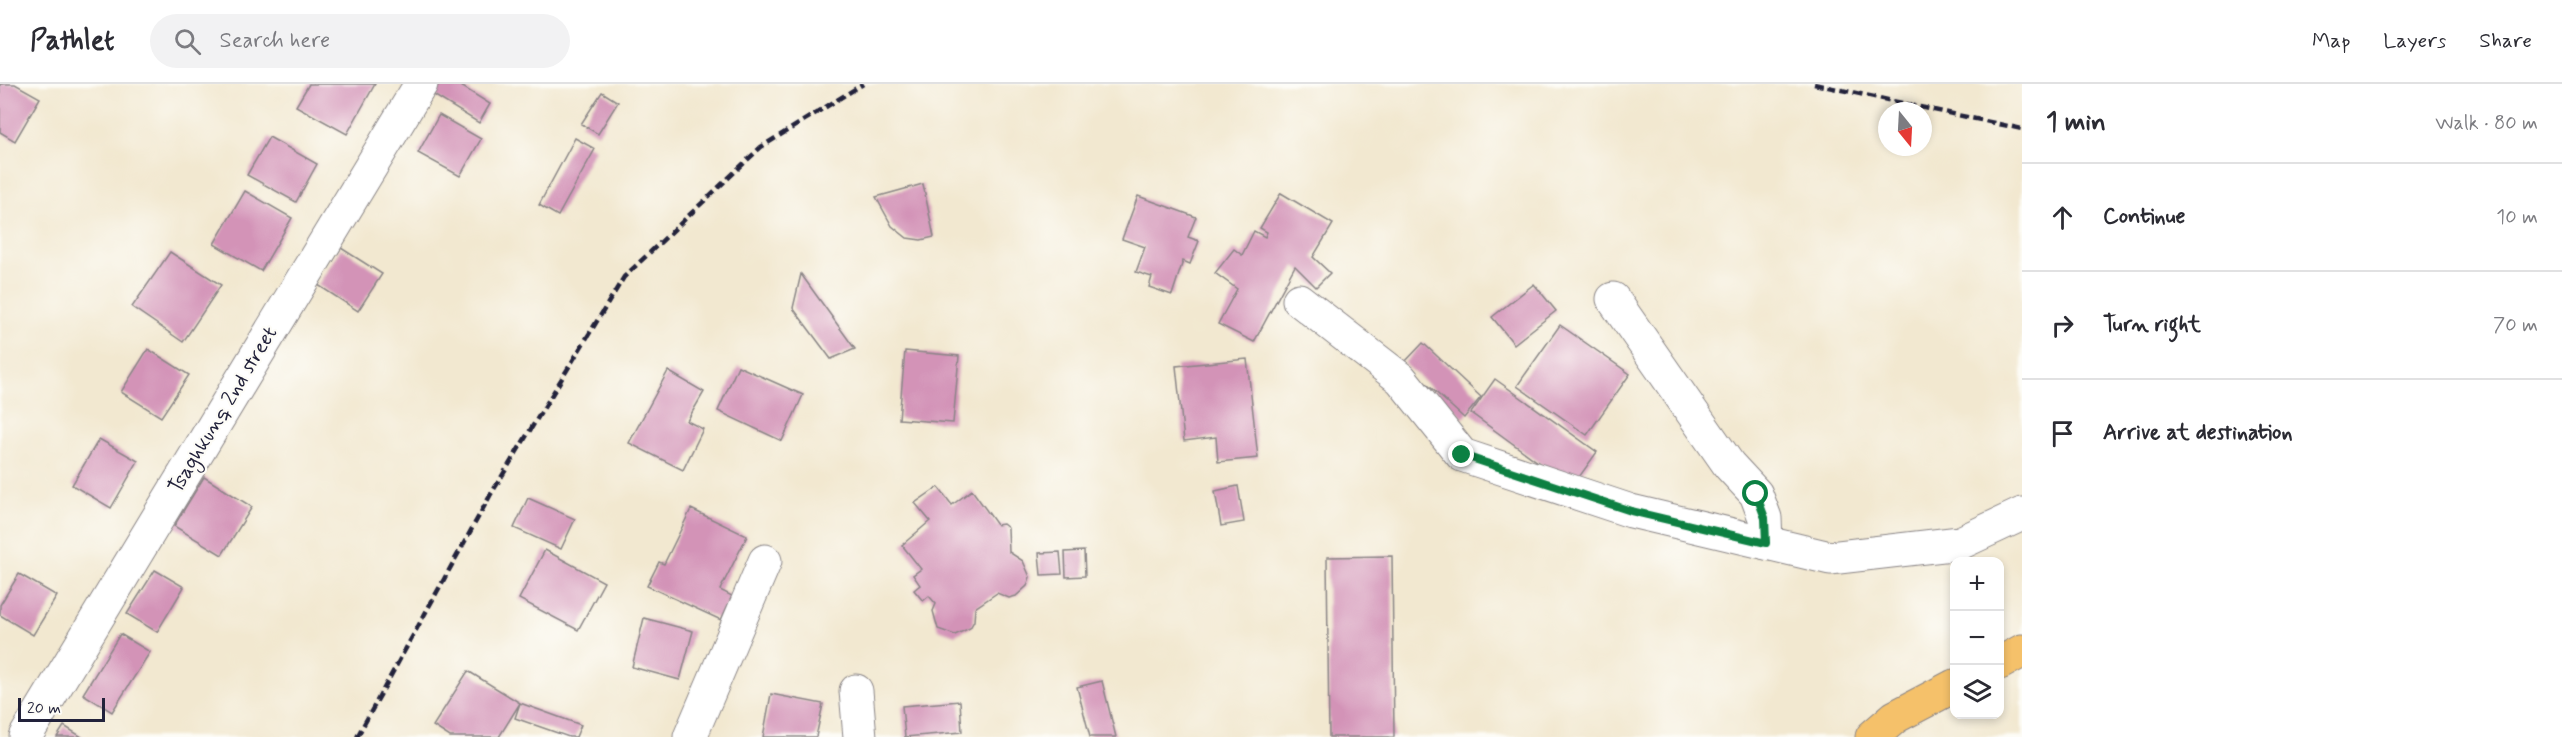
<!DOCTYPE html>
<html lang="en">
<head>
<meta charset="utf-8">
<style>
	:root { --surface:#fff; --page:#f2f2f3; --text:#2b2b33; --muted:#7c7c81; --line:#e1e1e2 }
	body { margin:0; font-family:Mynerve,sans-serif; background:var(--page); color:var(--text) }
	.controls { position:absolute; right:18px; bottom:18px; display:grid; overflow:hidden; border-radius:12px; box-shadow:0 3px 9px #0003 }
	.controls button { width:54px; height:54px; display:grid; place-items:center; padding:0; border:0; border-bottom:2px solid var(--line); background:var(--surface); color:var(--text); font:30px sans-serif }
	.compass { position:absolute; left:1878px; top:18px; width:54px; height:54px; border-radius:50%; background:var(--surface); box-shadow:0 3px 9px #0003; rotate:162deg }
	.scale { position:absolute; left:18px; bottom:15px; width:87px; box-sizing:border-box; padding-left:6px; border:3px solid #22223b; border-top:0; font-size:16px; line-height:21px; white-space:nowrap; color:#22223b; -webkit-text-stroke:4px #fdfcf7; paint-order:stroke }
	.stop { position:absolute; width:18px; height:18px; margin:-14px; border:4px solid #0b8043; border-radius:50%; background:#fff }
	.stop.end { background:#0b8043; border-color:#fff; box-shadow:0 2px 6px #0008 }
	.list { margin:0; padding:0; list-style:none }
	h2 { display:flex; justify-content:space-between; align-items:center; height:78px; margin:0; padding:0 24px; font-size:26px }
	h2 small { font-size:20px; font-weight:400; color:var(--muted) }
	.list li { display:grid; grid-template-columns:39px 1fr auto; gap:18px; align-items:center; box-sizing:border-box; height:108px; padding:0 24px; border-top:2px solid var(--line) }
	.list b { display:block; font-size:22px; white-space:nowrap }
	.list em { font-size:20px; font-style:normal; color:var(--muted) }
	.icon { flex:none; width:33px; height:33px; fill:none; stroke:currentColor; stroke-width:2; stroke-linecap:round; stroke-linejoin:round }
	.map { position:relative; flex:none; width:2022px; height:653px; overflow:hidden }
	header { display:flex; align-items:center; gap:36px; box-sizing:border-box; height:84px; padding:0 30px; background:var(--surface); border-bottom:2px solid var(--line) }
	header strong { font-size:28px }
	nav { display:flex; gap:33px; margin-inline-start:auto; font-size:21px }
	.search { width:420px; height:54px; background:var(--page); display:flex; align-items:center; gap:15px; box-sizing:border-box; padding:0 21px; border-radius:33px; color:var(--muted); font-size:22px }
	main { display:flex }
	aside { flex:1; background:var(--surface) }
	.map>svg:first-child { display:block }
	.building { fill:#d393b7 }
	.lines { fill:none; stroke-linecap:round; stroke-linejoin:round }
	.minor-casing { stroke:#8a8586; stroke-width:35 }
	.major-casing { stroke:#8a8586; stroke-width:35 }
	.minor { stroke:#fff; stroke-width:33 }
	.major { stroke:#f5c16b; stroke-width:33 }
	.rail { stroke:#22223b; stroke-width:4.5; stroke-dasharray:9 4.5; stroke-linecap:butt }
	.route { stroke:#0b8043; stroke-width:8 }
	.labels { text-anchor:middle; dominant-baseline:central; stroke-width:4.5; stroke-linejoin:round; paint-order:stroke }
	.street-label { font-size:21px; fill:#22223b; stroke:#fdfcf7 }
</style>
</head>
<body>
<header>
<strong>Pathlet</strong>
<div class="search"><svg class="icon" aria-label="search" viewBox="0 0 24 24"><circle cx="10" cy="10" r="6"/><path d="M15 15l6 6"/></svg>Search here</div>
<nav><a>Map</a><a>Layers</a><a>Share</a></nav>
</header>
<main>
<div class="map">
<svg width="2022" height="653" viewBox="0 0 2022 653">
	<rect width="100%" height="100%" fill="#fdfcf7"/>
	<filter id="ink" filterUnits="userSpaceOnUse"><feTurbulence type="fractalNoise" baseFrequency=".0167" numOctaves="2"/><feDisplacementMap in="SourceGraphic" scale="12" xChannelSelector="R" yChannelSelector="G"/><feConvolveMatrix kernelMatrix="1 2 1 2 8 2 1 2 1" color-interpolation-filters="sRGB"/></filter>
	<filter id="wash" filterUnits="userSpaceOnUse"><feTurbulence type="fractalNoise" baseFrequency=".008" numOctaves="4" result="noise"/><feDisplacementMap in="SourceGraphic" scale="24" xChannelSelector="R" yChannelSelector="G"/><feGaussianBlur stdDeviation="1.35" result="paint"/><feColorMatrix in="noise" values="0 0 0 0 0 0 0 0 0 0 0 0 0 0 0 0 0 1.4 0 .05"/><feComposite in="paint" operator="in"/></filter>
	<g filter="url(#wash)">
		<rect width="100%" height="100%" fill="#f2e8d0"/>
		<g id="blocks">
			<g class="building">
				<path d="M0,0H15L40,14L15,57L0,48Z"/>
				<path d="M309,0H375L347,50L296,22Z"/>
				<path d="M439,0H458L490,20L479,39L432,10Z"/>
				<path d="M602,8L618,18L598,50L581,40Z"/>
				<path d="M439,31L481,55L460,92L418,69Z"/>
				<path d="M269,53L317,80L296,118L247,91Z"/>
				<path d="M575,54L595,65L558,132L539,121Z"/>
				<path d="M923,100L934,153L921,156L907,154L892,142L876,113Z"/>
				<path d="M245,107L292,134L261,187L214,160Z"/>
				<path d="M1281,109L1333,140L1313,173L1330,189L1316,203L1295,182L1254,258L1218,240L1237,205L1215,189L1234,165L1242,171L1254,147L1265,153L1267,148L1260,144Z"/>
				<path d="M1138,112L1196,133L1188,153L1199,157L1190,180L1183,177L1172,211L1149,203L1152,193L1136,188L1145,163L1122,155Z"/>
				<path d="M341,164L382,190L358,227L318,201Z"/>
				<path d="M170,168L221,201L183,258L132,223Z"/>
				<path d="M801,190L855,265L831,275L793,224Z"/>
				<path d="M1534,200L1556,227L1514,260L1492,233Z"/>
				<path d="M1560,241L1630,290L1587,351L1517,302Z"/>
				<path d="M1423,259L1481,313L1464,334L1404,279Z"/>
				<path d="M148,265L189,291L161,333L121,308Z"/>
				<path d="M905,267L959,272L953,339L899,335Z"/>
				<path d="M1247,275L1258,374L1218,378L1216,353L1184,357L1176,282Z"/>
				<path d="M738,282L803,311L782,357L718,327Z"/>
				<path d="M668,287L704,308L687,337L703,345L683,386L629,359Z"/>
				<path d="M1495,295L1597,368L1572,403L1471,329Z"/>
				<path d="M99,355L138,377L111,424L72,401Z"/>
				<path d="M204,393L252,423L222,471L174,442Z"/>
				<path d="M1238,402L1244,438L1221,442L1215,407Z"/>
				<path d="M938,403L952,421L972,406L997,441L1003,440L1008,444L1009,468L1023,477L1030,493L1027,502L1016,512L1009,514L997,509L975,524L974,537L970,544L955,551L938,545L933,527L936,520L929,512L923,517L914,506L920,501L913,491L921,485L902,461L930,437L915,419Z"/>
				<path d="M528,414L575,435L561,465L514,444Z"/>
				<path d="M691,425L747,452L720,506L732,512L721,536L647,502L659,478L664,480Z"/>
				<path d="M545,466L604,498L578,546L519,515Z"/>
				<path d="M1084,467L1085,492L1066,493L1065,468Z"/>
				<path d="M1060,468L1062,490L1041,491L1039,469Z"/>
				<path d="M1392,472L1394,653H1329L1327,473Z"/>
				<path d="M155,486L184,503L157,548L127,530Z"/>
				<path d="M19,490L57,512L33,551L0,531V521Z"/>
				<path d="M644,534L693,547L680,596L632,583Z"/>
				<path d="M120,550L150,568L112,628L83,610Z"/>
				<path d="M468,587L520,619L581,641L576,653H569L515,634L520,619L499,653H450L433,642Z"/>
				<path d="M1102,597L1116,653H1090L1077,603Z"/>
				<path d="M771,610L823,620L816,653H763Z"/>
				<path d="M960,617L962,648L905,653L902,622Z"/>
				<path d="M64,642L82,653H57Z"/>
			</g>
		</g>
	</g>
	<g filter="url(#ink)">
		<use href="#blocks" fill-opacity="0" stroke="#8a8586" stroke-width="1.5"/>
		<g class="lines">
			<defs>
				<g id="minor">
					<path d="M1613,215L1729,381L1756,410L1765,434L1766,459"/>
					<path d="M1299,216L1401,295L1462,371L1631,427L1830,474L1960,459L2022,430"/>
					<path d="M856,607L860,653"/>
					<path d="M25,653L421,0"/>
					<path d="M690,653L765,477"/>
				</g>
				<g id="major">
					<path d="M2000,579L2022,567"/>
					<path d="M1872,653L1895,633L1954,602"/>
				</g>
			</defs>
			<use href="#minor" class="minor-casing"/>
			<use href="#major" class="major-casing"/>
			<use href="#minor" class="minor"/>
			<use href="#major" class="major"/>
			<g class="rail">
				<path d="M1814,0L2022,45"/>
				<path d="M357,653L491,410L624,193L761,63L863,0"/>
			</g>
		</g>
	</g>
	<g class="lines" filter="url(#ink)">
		<path class="route" d="M1462,371L1631,427L1766,459L1765,434L1756,410"/>
	</g>
	<g class="labels">
		<g class="street-label">
			<text transform="translate(223 326) rotate(-59)">Tsaghkunq 2nd street</text>
		</g>
	</g>
</svg>
<div class="controls">
<button>+</button>
<button>−</button>
<button><svg class="icon" aria-label="layers" viewBox="0 0 24 24"><path d="M12 4l9 5-9 5-9-5zM3 14l9 5 9-5"/></svg></button>
</div>
<svg class="compass" viewBox="-18 -18 36 36"><path d="M0-13l5 13h-10z" fill="#e53935"/><path d="M0 13l5-13h-10z" fill="#7c7c81"/></svg>
<div class="scale">20 m</div>
<div class="stop" style="left:1756px;top:410px"></div>
<div class="stop end" style="left:1462px;top:371px"></div>
</div>
<aside>
<h2>1 min<small>Walk · 80 m</small></h2>
<ul class="list">
<li><svg class="icon" aria-label="ahead" viewBox="0 0 24 24"><path d="M12 20V5M6 11l6-6 6 6"/></svg><div><b>Continue</b></div><em>10 m</em></li>
<li><svg class="icon" aria-label="right" viewBox="0 0 24 24"><path d="M7 20v-9h11M14 6l5 5-5 5"/></svg><div><b>Turn right</b></div><em>70 m</em></li>
<li><svg class="icon" aria-label="arrive" viewBox="0 0 24 24"><path d="M6 21V4h12l-3 4 3 4H6"/></svg><div><b>Arrive at destination</b></div></li>
</ul>
</aside>
</main>
</body>
</html>
